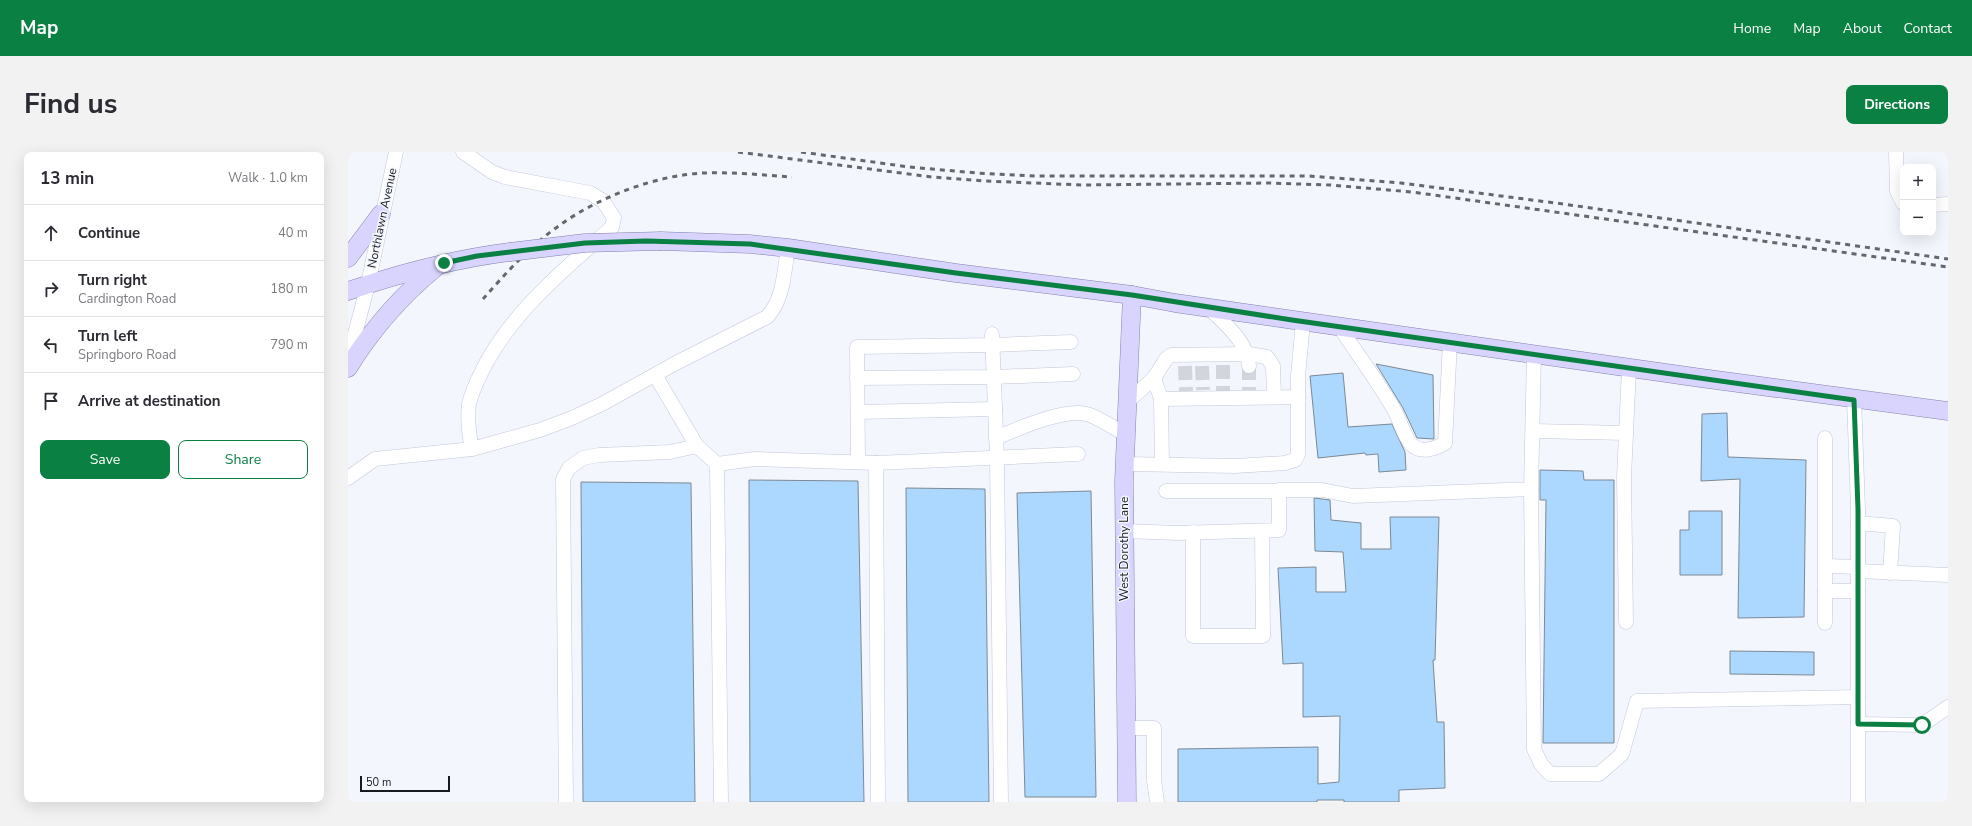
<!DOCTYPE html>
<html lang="en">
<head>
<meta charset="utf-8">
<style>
	:root { --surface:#fff; --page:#f2f2f3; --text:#2b2b33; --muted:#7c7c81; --line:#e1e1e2; --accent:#0b8043 }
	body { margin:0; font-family:"Nunito Sans",sans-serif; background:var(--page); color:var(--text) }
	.controls { position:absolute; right:12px; top:12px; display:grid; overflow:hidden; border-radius:8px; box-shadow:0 4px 16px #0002 }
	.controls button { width:36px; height:36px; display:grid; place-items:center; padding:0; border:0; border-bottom:1px solid var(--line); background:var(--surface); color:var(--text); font:20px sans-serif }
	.scale { position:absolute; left:12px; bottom:10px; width:90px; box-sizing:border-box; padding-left:4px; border:2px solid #171a1f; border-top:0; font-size:11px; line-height:14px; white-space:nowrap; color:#171a1f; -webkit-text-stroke:3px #f3f6fd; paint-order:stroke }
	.stop { position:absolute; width:12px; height:12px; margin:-9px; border:3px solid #0b8043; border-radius:50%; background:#fff }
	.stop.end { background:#0b8043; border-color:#fff; box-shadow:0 1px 4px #0008 }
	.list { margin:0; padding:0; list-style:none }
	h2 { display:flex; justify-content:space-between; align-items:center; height:52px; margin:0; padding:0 16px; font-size:17px }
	h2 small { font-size:13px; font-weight:400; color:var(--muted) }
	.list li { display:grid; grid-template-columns:26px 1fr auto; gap:12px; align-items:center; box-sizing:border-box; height:56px; padding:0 16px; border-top:1px solid var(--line) }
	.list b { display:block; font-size:15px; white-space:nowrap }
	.list p { margin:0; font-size:13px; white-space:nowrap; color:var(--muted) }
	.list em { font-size:13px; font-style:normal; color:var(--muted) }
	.actions { display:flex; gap:8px; padding:12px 16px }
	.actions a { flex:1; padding:9px 0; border:1px solid var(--accent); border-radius:8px; text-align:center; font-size:14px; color:var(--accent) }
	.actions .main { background:var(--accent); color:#fff }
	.icon { flex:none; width:22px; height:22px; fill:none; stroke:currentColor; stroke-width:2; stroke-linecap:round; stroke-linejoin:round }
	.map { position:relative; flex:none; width:1600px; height:650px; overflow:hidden; border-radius:8px }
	header { display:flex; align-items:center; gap:24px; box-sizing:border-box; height:56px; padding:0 20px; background:var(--accent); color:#fff }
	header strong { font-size:19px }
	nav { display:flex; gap:22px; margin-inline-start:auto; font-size:14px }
	.intro { display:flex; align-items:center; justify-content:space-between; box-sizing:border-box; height:96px; padding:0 24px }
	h1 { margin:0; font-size:28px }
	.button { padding:10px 18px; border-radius:8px; background:var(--accent); color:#fff; font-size:14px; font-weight:700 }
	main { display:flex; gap:24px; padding:0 24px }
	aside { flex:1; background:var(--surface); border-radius:8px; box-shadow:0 4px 16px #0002 }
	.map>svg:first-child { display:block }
	.building { fill:#acd7fe; stroke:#7c8995 }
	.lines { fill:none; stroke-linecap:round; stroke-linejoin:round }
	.minor-tunnel { stroke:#d2d5dc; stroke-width:14; stroke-dasharray:14 7; stroke-linecap:butt }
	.minor-casing { stroke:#c0c7d8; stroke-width:15 }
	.major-casing { stroke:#8481ae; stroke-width:19 }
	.minor { stroke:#fff; stroke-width:14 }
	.major { stroke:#d9d4fd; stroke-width:18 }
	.rail { stroke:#64676d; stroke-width:3; stroke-dasharray:5 5; stroke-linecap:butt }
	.major-bridge-casing { stroke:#8481ae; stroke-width:19; stroke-linecap:butt }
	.major-bridge { stroke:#d9d4fd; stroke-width:18 }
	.route { stroke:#0b8043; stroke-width:5 }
	.labels { text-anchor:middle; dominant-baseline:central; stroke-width:3; stroke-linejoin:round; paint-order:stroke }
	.street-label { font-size:12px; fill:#171a1f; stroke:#f3f6fd }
</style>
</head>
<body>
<header>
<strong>Map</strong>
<nav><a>Home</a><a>Map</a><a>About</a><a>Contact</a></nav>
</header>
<div class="intro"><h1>Find us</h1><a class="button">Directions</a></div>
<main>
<aside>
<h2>13 min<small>Walk · 1.0 km</small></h2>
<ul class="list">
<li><svg class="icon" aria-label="ahead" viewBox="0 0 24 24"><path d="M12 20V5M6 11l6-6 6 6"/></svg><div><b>Continue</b></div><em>40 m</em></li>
<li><svg class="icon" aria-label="right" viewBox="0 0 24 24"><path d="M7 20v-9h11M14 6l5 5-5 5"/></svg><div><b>Turn right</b><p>Cardington Road</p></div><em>180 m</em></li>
<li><svg class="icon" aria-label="left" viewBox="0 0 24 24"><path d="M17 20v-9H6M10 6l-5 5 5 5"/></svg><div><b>Turn left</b><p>Springboro Road</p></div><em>790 m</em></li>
<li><svg class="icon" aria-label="arrive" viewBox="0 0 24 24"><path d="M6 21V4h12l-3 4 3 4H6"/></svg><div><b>Arrive at destination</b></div></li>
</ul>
<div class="actions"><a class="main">Save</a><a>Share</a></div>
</aside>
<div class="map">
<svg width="1600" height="650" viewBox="0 0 1600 650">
	<rect width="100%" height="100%" fill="#f3f6fd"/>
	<g class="building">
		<path d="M1028,212L1085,223L1086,287L1069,286L1055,256Z"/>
		<path d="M995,221L1000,275L1044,272L1057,300L1058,318L1031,320L1030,302L1018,303L1017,301L970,306L962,224Z"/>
		<path d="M1379,261L1380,305L1458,308L1456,465L1390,466L1392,327L1353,329L1354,262Z"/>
		<path d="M1192,318L1235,319L1236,328H1266V591H1195L1198,348H1192Z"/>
		<path d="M401,328L510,329L516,650H402Z"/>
		<path d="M233,330L343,331L347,650H235Z"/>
		<path d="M558,336L637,337L641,650H560Z"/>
		<path d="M743,339L748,645H677L669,341Z"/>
		<path d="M966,346L982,348L983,368L1013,371V397H1043L1042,365H1091L1087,508H1085L1089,570H1096L1097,636L1051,638V650H996V648H969V650H830V597L970,595V632L991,630L992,564L955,565V511L935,512L930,416L968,415V440H998L995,400L967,399Z"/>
		<path d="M1341,359H1374V423H1332V378H1341Z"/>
		<path d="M1382,499L1466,500V523L1382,522Z"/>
	</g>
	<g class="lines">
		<g class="minor-tunnel">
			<path d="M875,213V239"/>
			<path d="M837,214L838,239"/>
			<path d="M854,214L855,238"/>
			<path d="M901,214V238"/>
		</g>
		<defs>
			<g id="minor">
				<path d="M115,0L144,20L157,25L242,41L255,49L266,66L264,75C217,117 168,156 137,213C131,225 124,238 121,252C119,267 121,282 124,297"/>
				<path d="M1548,0L1549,39L1555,51"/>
				<path d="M1585,53L1600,52"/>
				<path d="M861,156C877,172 900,190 901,214"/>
				<path d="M991,174C1009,202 1029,228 1045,256C1052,267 1055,283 1063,292C1072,302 1087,297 1097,291L1102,190"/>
				<path d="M644,182L649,306L653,650"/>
				<path d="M0,209L20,132L48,0"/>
				<path d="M307,223L349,294L369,312L373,650"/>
				<path d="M509,226L646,225L725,222"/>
				<path d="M806,226L813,247L950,245"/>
				<path d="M813,247L814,312"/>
				<path d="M1506,247L1510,357V650"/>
				<path d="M779,250L806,226L818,207L823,203L901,202L919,205L925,214L926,244"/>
				<path d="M510,260L647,257"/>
				<path d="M1185,279L1278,281"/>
				<path d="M648,286C669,277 720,254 742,263C754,268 766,276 777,282"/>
				<path d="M510,310L509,195L644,193L723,190"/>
				<path d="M528,311L530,650"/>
				<path d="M369,312L407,307L528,311L730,302"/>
				<path d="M777,312L887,314L937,311L947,308L950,302V224L955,170"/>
				<path d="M0,326L27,307L124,297L192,278L224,266L254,252L328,211L419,165C436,147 436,119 440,96"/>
				<path d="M1183,337L1186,597L1193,612L1202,622H1251L1274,602L1289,549L1510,545"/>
				<path d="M818,339H931"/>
				<path d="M1510,371L1545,374L1542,421"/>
				<path d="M776,379L830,381L931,378V338H974L1005,344L1183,337L1186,202"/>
				<path d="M845,380V484H915L914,379"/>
				<path d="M1478,414L1510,415"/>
				<path d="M1510,419L1600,423"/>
				<path d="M1477,439H1510"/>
				<path d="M1278,470L1276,325L1281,216"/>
				<path d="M1477,471V286"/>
				<path d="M1510,572L1574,573L1600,555"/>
				<path d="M778,576H806V628L809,650"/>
				<path d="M218,650L215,327L221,316L235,306L251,303L322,300L349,294"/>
			</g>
			<g id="major">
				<path d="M313,89L402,92L440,96L608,121L784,143L827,151L1353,226L1600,259"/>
				<path d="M0,106L33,62"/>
				<path d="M0,139C53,121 106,107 162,100"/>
				<path d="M0,216C24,177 52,145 87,116"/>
				<path d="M779,650L776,329L784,143"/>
			</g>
		</defs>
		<use href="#minor" class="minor-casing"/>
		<use href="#major" class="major-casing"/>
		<use href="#minor" class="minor"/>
		<use href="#major" class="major"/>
		<g class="rail">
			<path d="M390,0L584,25L638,29L734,33L920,31L982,33L1064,40L1600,115"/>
			<path d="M453,0L561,15L629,21L689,24H961L1053,31L1215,52L1600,107"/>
			<path d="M135,147C157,122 184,92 212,73C251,45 308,23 356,21C385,20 415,23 444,25"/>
		</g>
		<defs>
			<path id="major-bridge" d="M162,100L237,91L313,89"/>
		</defs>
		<use href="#major-bridge" class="major-bridge-casing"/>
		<use href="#major-bridge" class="major-bridge"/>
	</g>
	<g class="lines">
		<path class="route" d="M96,111L129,104L237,91L298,89L402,92L608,121L784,143L944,168L1506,248L1510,357V572L1574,573"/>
	</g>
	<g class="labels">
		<g class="street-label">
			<text transform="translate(34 66) rotate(-78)">Northlawn Avenue</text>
			<text transform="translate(776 397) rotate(-90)">West Dorothy Lane</text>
		</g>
	</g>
</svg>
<div class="controls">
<button>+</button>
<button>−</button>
</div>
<div class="scale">50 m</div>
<div class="stop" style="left:1574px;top:573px"></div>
<div class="stop end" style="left:96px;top:111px"></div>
</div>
</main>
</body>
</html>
